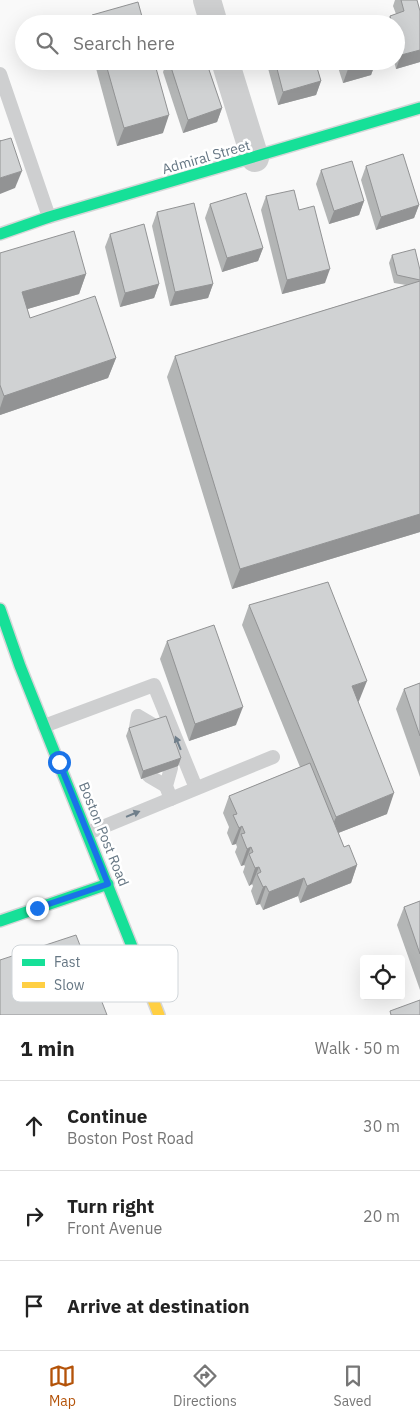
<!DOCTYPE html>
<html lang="en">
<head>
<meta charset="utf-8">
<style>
	:root { --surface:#fff; --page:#f6f6f6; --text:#222; --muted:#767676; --line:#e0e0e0; --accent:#b45309 }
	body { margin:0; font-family:"IBM Plex Sans",sans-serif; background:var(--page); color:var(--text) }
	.controls { position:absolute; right:15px; bottom:15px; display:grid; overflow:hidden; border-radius:5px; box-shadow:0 5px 20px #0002 }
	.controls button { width:45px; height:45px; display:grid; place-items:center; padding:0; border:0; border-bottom:1px solid var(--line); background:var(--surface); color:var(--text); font:25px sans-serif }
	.stop { position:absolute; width:15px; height:15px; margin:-11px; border:4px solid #1a73e8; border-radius:50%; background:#fff }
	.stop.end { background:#1a73e8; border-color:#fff; box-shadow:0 1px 5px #0008 }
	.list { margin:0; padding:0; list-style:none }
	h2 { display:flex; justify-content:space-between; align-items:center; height:65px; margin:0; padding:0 20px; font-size:21px }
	h2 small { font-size:16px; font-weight:400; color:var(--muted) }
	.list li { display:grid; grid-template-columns:32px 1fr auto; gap:15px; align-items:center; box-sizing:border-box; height:90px; padding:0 20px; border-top:1px solid var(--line) }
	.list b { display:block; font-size:19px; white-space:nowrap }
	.list p { margin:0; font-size:16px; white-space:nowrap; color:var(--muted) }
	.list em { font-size:16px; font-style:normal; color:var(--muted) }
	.icon { flex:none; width:28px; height:28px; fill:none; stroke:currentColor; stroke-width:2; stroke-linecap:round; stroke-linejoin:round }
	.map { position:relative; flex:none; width:420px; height:1015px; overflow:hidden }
	.search { position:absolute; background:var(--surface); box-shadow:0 5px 20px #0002; left:15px; right:15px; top:15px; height:55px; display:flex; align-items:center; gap:12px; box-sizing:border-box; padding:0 18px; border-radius:28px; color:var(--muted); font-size:19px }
	.sheet { height:335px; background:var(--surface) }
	nav { display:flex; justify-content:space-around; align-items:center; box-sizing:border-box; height:70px; border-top:1px solid var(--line); background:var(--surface); font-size:14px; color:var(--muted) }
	nav a { display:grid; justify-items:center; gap:2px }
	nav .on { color:var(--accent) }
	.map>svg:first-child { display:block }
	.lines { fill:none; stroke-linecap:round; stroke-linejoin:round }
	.fast-casing { stroke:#d5d6d7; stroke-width:14 }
	.slow-casing { stroke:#d5d6d7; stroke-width:14 }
	.lane { stroke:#cecfd0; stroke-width:14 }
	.street { stroke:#cecfd0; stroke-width:28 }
	.fast { stroke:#16e098; stroke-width:11 }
	.slow { stroke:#ffcf43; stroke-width:11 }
	.wall { fill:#b3b5b5 }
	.shaded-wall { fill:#929394 }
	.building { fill:#d0d2d3; stroke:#929394 }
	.oneway { fill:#707f8b }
	.route { stroke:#1a73e8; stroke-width:6 }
	.labels { text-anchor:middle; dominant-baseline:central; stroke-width:5; stroke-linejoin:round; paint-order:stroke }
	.street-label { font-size:14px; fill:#657683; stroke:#fff }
	.key { fill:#fff; stroke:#d1d6da; stroke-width:1 }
	.key-label { font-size:14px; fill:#657683 }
</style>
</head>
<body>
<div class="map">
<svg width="420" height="1015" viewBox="0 0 420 1015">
	<rect width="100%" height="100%" fill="#f9f9f9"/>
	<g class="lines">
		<defs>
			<g id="fast">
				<path d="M0,234L49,217L420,108"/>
				<path d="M0,609L20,666L135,954"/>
				<path d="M0,921L108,884"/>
			</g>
			<path id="slow" d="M135,954L159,1015"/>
		</defs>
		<use href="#fast" class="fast-casing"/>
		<use href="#slow" class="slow-casing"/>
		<g class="lane">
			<path d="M0,74L49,217"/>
			<path d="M44,726L154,685L196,788"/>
			<path d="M135,733L138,716L155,726"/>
			<path d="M149,776L166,786"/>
			<path d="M171,799L166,786L171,768"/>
			<path d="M88,833L273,757"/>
		</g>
		<g class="street">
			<path d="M207,0L214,24"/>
			<path d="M225,61L255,158"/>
		</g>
		<use href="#fast" class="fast"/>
		<use href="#slow" class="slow"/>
	</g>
	<g class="wall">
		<path d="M395,0H401L420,11V62L396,69L394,61H396V24H387L390,16L396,14L393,6Z"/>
		<path d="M92,15L144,24H89Z"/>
		<path d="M94,61H154L163,133L117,146Z"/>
		<path d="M167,61H206L222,108L217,122L183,133L163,72Z"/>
		<path d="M266,61H315L321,81L316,95L278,105Z"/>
		<path d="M336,61H376L371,75L343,83Z"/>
		<path d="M366,166L419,205L414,218L376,230L361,180Z"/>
		<path d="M321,170L364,201L359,215L329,224L316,184Z"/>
		<path d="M266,196L299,210L325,283L282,294L261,210Z"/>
		<path d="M210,204L263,248L258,261L222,272L205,218Z"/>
		<path d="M157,212L213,284L208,298L170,306L152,226Z"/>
		<path d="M110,234L159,284L154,298L120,307L105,247Z"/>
		<path d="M0,253L86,274L79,294L27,309L30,318L116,358L108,378L0,415Z"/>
		<path d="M392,255L420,270V532L232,589L167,377L175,356L406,285L394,283L389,263Z"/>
		<path d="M249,605L359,701L358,702L387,814L338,833L344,847L357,865L351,883L300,903L298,896L263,910L260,904L256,905L251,891L253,886L252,884L249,886L243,872L245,866L244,865L241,866L235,852L237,847L236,844L232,845L227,833L229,827L223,813L229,796L300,767L242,625Z"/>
		<path d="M167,641L236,725L189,741L160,659Z"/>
		<path d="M420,683V777L396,709L404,689Z"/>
		<path d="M129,728L181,758L178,766L141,779L126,736Z"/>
		<path d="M420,901V990L397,925L404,907Z"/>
	</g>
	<g class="shaded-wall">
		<path d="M420,50V62L396,69L401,55Z"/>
		<path d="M376,61L371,75L343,83L348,69Z"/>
		<path d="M321,81L316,95L278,105L283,92Z"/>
		<path d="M222,108L217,122L183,133L188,120Z"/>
		<path d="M169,115L163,133L117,146L124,128Z"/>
		<path d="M22,171L15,188L0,194V178Z"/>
		<path d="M364,201L359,215L329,224L334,211Z"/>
		<path d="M419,205L414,218L376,230L381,217Z"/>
		<path d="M263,248L258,261L222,272L227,258Z"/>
		<path d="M330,269L325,283L282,294L287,280Z"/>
		<path d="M86,274L79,294L14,313L22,292Z"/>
		<path d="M159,284L154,298L120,307L125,293Z"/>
		<path d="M213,284L208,298L170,306L175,292Z"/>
		<path d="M116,358L108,378L0,415V408L4,396Z"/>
		<path d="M420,514V532L232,589L240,569Z"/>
		<path d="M367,681L359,701L345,706L352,686Z"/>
		<path d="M243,707L236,725L189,741L195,724Z"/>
		<path d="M181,758L178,766L141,779L143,771Z"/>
		<path d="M394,793L387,814L328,837L336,817Z"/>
		<path d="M242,826L236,844L232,845L239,828Z"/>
		<path d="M251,847L244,865L241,866L247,849Z"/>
		<path d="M357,865L351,883L300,903L307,886Z"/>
		<path d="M259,867L252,884L249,886L255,868Z"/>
		<path d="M304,878L298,896L263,910L269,892Z"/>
		<path d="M266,886L260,904L256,905L263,887Z"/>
	</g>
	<g class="building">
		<path d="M401,0H417L420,11V50L401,55L396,38V24H392L390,16L404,11Z"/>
		<path d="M138,2L144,24H95L92,15Z"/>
		<path d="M303,18L305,24H284Z"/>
		<path d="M105,61H154L169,115L124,128Z"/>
		<path d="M169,61H206L222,108L188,120Z"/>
		<path d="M275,61H315L321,81L283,92Z"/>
		<path d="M345,61H375L348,69Z"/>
		<path d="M11,138L22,171L0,178V140V141Z"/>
		<path d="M403,154L419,205L381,217L366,166Z"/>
		<path d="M352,161L364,201L334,211L321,170Z"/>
		<path d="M294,190L299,210L314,206L330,269L287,280L266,196Z"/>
		<path d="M246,193L263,248L227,258L210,204Z"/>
		<path d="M194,203L213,284L175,292L157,212Z"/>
		<path d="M144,224L159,284L125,293L110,234Z"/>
		<path d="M74,231L86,274L22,292L30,318L95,296L116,358L4,396L0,385V253Z"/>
		<path d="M415,249L420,270V280L397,275L392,255Z"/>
		<path d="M420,281V514L240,569L175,356Z"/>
		<path d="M328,582L367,681L352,686L394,793L336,817L249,605Z"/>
		<path d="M214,625L243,707L195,724L167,641Z"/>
		<path d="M420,683V736L404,689Z"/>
		<path d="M166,716L181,758L143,771L129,728Z"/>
		<path d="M310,763L344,847L349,845L357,865L307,886L304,878L269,892L266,886L263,887L257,874L261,872L259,867L255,868L249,854L253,852L251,847L247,849L241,834L245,833L242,826L239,828L233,815L237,814L229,796Z"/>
		<path d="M420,901V954L404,907Z"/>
		<path d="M76,935L107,1015H0V960Z"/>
		<path d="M420,1000V1015H391L390,1011Z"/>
	</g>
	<defs><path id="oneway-solid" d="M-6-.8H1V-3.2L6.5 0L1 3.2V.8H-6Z" transform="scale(1.25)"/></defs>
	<g class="oneway">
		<use href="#oneway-solid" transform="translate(178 743) rotate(-112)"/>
		<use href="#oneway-solid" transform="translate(133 814) rotate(-22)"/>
	</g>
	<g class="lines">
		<path class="route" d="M37,908L108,884L59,762"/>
	</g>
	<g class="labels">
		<g class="street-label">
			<text transform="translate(206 157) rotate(-16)">Admiral Street</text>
			<text transform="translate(104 834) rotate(68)">Boston Post Road</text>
		</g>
	</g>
	<rect x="12" y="945" width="166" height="57" rx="8" class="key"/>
	<rect x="22" y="959" width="23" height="7" fill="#16e098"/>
	<rect x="22" y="982" width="23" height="6" fill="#ffcf43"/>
	<g class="key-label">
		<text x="54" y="967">Fast</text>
		<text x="54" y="990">Slow</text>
	</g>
</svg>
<div class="controls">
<button><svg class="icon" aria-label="locate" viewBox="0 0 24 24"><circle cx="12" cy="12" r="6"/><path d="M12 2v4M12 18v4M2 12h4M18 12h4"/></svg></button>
</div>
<div class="stop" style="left:59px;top:762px"></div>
<div class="stop end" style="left:37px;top:908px"></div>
<div class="search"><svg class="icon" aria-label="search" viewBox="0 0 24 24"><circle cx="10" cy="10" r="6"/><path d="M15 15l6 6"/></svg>Search here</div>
</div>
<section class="sheet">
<h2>1 min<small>Walk · 50 m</small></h2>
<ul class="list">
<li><svg class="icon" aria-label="ahead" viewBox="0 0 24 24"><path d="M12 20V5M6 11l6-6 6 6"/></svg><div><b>Continue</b><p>Boston Post Road</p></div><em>30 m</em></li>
<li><svg class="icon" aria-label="right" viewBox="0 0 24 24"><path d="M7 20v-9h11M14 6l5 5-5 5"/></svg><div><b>Turn right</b><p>Front Avenue</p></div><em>20 m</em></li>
<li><svg class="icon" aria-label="arrive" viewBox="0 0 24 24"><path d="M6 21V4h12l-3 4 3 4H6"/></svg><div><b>Arrive at destination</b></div></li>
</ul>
</section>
<nav>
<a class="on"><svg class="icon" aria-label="map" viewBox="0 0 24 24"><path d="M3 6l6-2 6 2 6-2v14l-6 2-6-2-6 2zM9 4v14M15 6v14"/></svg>Map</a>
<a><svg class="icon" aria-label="directions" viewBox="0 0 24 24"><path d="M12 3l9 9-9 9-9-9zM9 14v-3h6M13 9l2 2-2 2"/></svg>Directions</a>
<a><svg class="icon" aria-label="saved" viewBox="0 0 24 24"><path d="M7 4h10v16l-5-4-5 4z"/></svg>Saved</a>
</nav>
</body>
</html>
